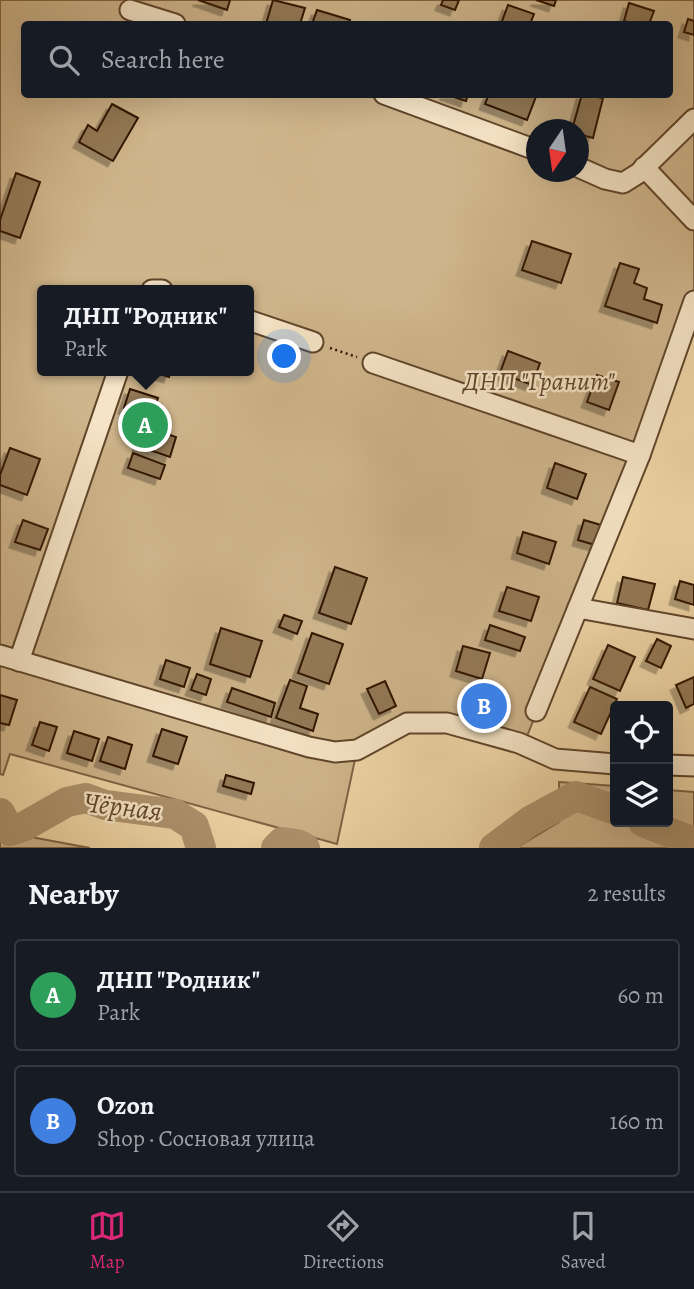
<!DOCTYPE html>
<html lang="en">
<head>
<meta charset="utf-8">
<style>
	:root { --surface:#171b24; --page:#242831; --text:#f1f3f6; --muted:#9ea1a6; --line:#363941; --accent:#db2777 }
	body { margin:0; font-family:Alegreya,serif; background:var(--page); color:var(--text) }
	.controls { position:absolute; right:21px; bottom:21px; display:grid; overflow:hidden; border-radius:7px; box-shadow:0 7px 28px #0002 }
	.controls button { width:63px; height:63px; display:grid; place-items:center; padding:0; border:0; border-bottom:2px solid var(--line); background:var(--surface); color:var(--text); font:35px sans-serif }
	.compass { position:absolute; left:526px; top:119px; width:63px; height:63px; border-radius:50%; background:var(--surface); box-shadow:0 7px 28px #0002; rotate:193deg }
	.you { position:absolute; left:285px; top:357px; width:24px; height:24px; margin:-18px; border:5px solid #fff; border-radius:50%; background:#1a73e8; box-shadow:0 0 0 10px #1a73e833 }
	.badge { display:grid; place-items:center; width:46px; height:46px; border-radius:50%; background:var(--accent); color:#fff; font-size:23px; font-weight:700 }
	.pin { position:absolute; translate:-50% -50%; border:4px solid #fff; box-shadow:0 2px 7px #0006 }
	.popup { position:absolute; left:37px; top:285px; width:217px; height:91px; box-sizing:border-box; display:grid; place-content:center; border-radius:7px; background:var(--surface); filter:drop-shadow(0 2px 5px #0005); font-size:23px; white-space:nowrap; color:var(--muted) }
	.popup b { font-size:26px; color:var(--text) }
	.popup::after { content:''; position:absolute; left:50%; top:100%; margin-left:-14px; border:14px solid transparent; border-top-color:var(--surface) }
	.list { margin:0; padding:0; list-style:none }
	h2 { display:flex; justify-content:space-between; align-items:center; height:91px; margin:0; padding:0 28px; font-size:30px }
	h2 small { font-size:23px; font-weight:400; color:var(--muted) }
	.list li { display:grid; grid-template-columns:46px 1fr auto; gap:21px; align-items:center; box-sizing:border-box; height:112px; margin:0 14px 14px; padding:0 14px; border:2px solid var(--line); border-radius:7px }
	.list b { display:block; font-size:26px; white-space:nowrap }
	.list p { margin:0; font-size:23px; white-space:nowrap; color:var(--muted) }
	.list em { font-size:23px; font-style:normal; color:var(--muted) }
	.icon { flex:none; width:38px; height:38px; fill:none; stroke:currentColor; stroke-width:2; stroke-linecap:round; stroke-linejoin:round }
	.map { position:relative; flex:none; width:694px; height:848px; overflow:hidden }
	.search { position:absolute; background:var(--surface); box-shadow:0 7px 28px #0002; left:21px; right:21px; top:21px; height:77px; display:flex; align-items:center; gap:18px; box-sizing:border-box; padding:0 24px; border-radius:7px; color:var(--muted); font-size:26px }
	.sheet { height:343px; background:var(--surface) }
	nav { display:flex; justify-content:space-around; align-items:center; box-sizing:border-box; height:98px; border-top:2px solid var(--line); background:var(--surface); font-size:19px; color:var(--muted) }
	nav a { display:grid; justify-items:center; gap:4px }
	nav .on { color:var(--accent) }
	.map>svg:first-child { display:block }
	.green { fill:#cfb58b; stroke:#806546; stroke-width:2; fill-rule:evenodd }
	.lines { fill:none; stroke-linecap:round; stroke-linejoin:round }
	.river { stroke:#ae946e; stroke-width:30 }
	.building { fill:#937957; stroke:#301500; stroke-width:2; filter:url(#shadow) }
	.minor-casing { stroke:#60452a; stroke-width:23 }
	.path { stroke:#301500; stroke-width:2.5; stroke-dasharray:2 3.5; stroke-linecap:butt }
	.minor { stroke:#f5e4c6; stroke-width:19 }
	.labels { text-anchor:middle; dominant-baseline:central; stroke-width:5; stroke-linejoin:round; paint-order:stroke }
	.park-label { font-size:26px; font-style:italic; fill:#60452a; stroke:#f5e4c6 }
	.water-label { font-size:28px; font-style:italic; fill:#62482c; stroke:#f5e4c6 }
</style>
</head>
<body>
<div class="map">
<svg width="694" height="848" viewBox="0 0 694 848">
	<defs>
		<filter id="shadow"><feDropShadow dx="-5.5" dy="5.5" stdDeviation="0" flood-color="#0004"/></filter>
	</defs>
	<rect width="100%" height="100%" fill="#efd6a7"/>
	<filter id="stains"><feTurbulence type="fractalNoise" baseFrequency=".00286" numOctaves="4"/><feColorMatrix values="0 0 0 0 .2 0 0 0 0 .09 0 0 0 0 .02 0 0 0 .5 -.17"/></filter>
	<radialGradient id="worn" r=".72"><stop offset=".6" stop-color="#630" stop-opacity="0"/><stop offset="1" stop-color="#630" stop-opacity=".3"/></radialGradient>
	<g class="green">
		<path d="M0,0H694V300L639,457L523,746L407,723L357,750L337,844L10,754L3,775L0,774ZM24,24H670V94H24ZM536,130H578V172H536ZM42,290H248V371H42Z"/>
		<path d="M559,782L615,786V822H668V790L694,792V848H516L559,822Z"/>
		<path d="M0,831L4,832L90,848H0Z"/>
	</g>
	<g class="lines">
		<g class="river">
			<path d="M0,813L10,831L23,827L67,802L86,798L105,805L175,814L194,826L201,848"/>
			<path d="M643,822L694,842"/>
			<path d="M276,848L282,842L297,844L305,848"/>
			<path d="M494,848L530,821L576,796L615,810"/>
		</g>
	</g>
	<g class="building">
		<path d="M198,0H230L227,10Z"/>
		<path d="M273,0L305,8L300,24H266Z"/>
		<path d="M443,0H459L455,10L441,5Z"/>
		<path d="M536,0H556L554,6Z"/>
		<path d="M629,3L654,11L649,24H635L624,21Z"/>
		<path d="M508,5L534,14L530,24H501Z"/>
		<path d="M317,10L350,20L349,24H312Z"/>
		<path d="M688,19L694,21V35L684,32Z"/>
		<path d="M445,94H468L466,101Z"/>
		<path d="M489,94H537L527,120L485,104Z"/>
		<path d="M582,94L603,98L593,138L578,134V130H572Z"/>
		<path d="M112,104L138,118L113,161L79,142L88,125L97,131Z"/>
		<path d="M16,173L40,182L20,238L0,231V220Z"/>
		<path d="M532,241L571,254L561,283L522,270Z"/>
		<path d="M620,263L639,269L634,283L647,288L644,299L662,305L657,323L605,306Z"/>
		<path d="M508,351L540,363L532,385L500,373Z"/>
		<path d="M151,371H171L169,377Z"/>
		<path d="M597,375L619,382L609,410L587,402Z"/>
		<path d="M130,389L158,398L151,417L124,408Z"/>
		<path d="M145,426L176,437L170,457L138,446Z"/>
		<path d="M10,448L40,459L27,495L0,485V475Z"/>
		<path d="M133,453L165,465L160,479L128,468Z"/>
		<path d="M555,463L586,474L577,499L547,488Z"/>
		<path d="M23,520L48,529L40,550L15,542Z"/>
		<path d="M584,520L601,525L595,545L578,540Z"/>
		<path d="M523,532L556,542L549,564L517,553Z"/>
		<path d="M335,567L367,578L351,624L319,613Z"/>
		<path d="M623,577L655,584L648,610L617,603Z"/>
		<path d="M680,581L694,585V605L675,599Z"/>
		<path d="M507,587L539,597L531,621L499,611Z"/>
		<path d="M284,615L302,621L297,634L279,627Z"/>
		<path d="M490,625L525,637L520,651L485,640Z"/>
		<path d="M221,628L262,641L250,677L210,664Z"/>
		<path d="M312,633L343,644L329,684L298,673Z"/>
		<path d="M657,639L671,646L661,668L646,661Z"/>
		<path d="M608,645L635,657L620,691L593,679Z"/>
		<path d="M463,646L490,653L482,679L456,671Z"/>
		<path d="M166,660L190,668L184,687L160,679Z"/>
		<path d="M197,674L211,679L206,695L191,690Z"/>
		<path d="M694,677V704L686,708L676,685Z"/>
		<path d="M290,680L307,686L300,708L318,714L313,731L276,718Z"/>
		<path d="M385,681L396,706L379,714L367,689Z"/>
		<path d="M590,687L617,699L601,734L574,722Z"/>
		<path d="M232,688L275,703L271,717L227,702Z"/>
		<path d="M475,691L501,700L495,717L469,707Z"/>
		<path d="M0,695L17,700L9,725L0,723Z"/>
		<path d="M40,722L57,727L49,751L32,745Z"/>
		<path d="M162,729L187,737L178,764L153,756Z"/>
		<path d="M74,731L99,739L92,761L67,753Z"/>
		<path d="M108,737L132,745L125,769L100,761Z"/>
		<path d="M226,775L254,783L251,794L223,786Z"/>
	</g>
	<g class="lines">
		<defs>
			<g id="minor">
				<path d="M130,10L175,24"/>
				<path d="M384,94L536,150"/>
				<path d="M578,167L605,179L623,183L639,173L694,119"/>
				<path d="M644,167L694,220"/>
				<path d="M152,290H162"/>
				<path d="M248,320L313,342"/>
				<path d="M373,363L640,455"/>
				<path d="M578,608L694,629"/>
				<path d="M0,655L309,747L335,752L357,750L407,723H447L519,743L555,759L615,764"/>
				<path d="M19,661L118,371"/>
				<path d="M536,711L640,455L694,301"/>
				<path d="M668,765L694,766"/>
			</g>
		</defs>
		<use href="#minor" class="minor-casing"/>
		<path class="path" d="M330,348L357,357"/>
		<use href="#minor" class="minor"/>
	</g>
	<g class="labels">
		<g class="park-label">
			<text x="539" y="381">ДНП "Гранит"</text>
		</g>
		<g class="water-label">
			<text transform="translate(123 807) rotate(7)">Чёрная</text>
		</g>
	</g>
	<rect width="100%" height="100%" filter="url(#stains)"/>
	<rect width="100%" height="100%" fill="url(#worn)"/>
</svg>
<div class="controls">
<button><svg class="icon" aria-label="locate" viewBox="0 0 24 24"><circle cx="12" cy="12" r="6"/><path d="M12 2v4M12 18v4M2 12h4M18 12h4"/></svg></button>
<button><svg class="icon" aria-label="layers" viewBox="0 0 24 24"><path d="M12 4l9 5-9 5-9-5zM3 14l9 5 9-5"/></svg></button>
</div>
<svg class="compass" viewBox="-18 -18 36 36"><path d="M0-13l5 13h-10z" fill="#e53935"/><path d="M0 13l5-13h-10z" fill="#9ea1a6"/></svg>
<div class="you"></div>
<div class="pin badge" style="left:145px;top:425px;background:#2e9e5b">A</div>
<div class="popup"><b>ДНП &quot;Родник&quot;</b>Park</div>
<div class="pin badge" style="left:484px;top:706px;background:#3f7fe0">B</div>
<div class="search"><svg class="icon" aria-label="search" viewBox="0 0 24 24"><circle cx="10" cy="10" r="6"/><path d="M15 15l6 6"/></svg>Search here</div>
</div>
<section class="sheet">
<h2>Nearby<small>2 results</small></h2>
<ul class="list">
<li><span class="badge" style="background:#2e9e5b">A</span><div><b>ДНП &quot;Родник&quot;</b><p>Park</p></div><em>60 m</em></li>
<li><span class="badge" style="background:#3f7fe0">B</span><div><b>Ozon</b><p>Shop · Сосновая улица</p></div><em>160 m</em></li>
</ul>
</section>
<nav>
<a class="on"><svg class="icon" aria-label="map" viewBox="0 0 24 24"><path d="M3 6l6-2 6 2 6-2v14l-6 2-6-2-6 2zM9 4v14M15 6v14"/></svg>Map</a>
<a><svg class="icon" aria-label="directions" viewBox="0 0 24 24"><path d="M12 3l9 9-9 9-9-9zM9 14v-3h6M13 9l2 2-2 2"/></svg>Directions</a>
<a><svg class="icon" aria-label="saved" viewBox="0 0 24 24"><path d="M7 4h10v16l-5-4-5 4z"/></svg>Saved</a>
</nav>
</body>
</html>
